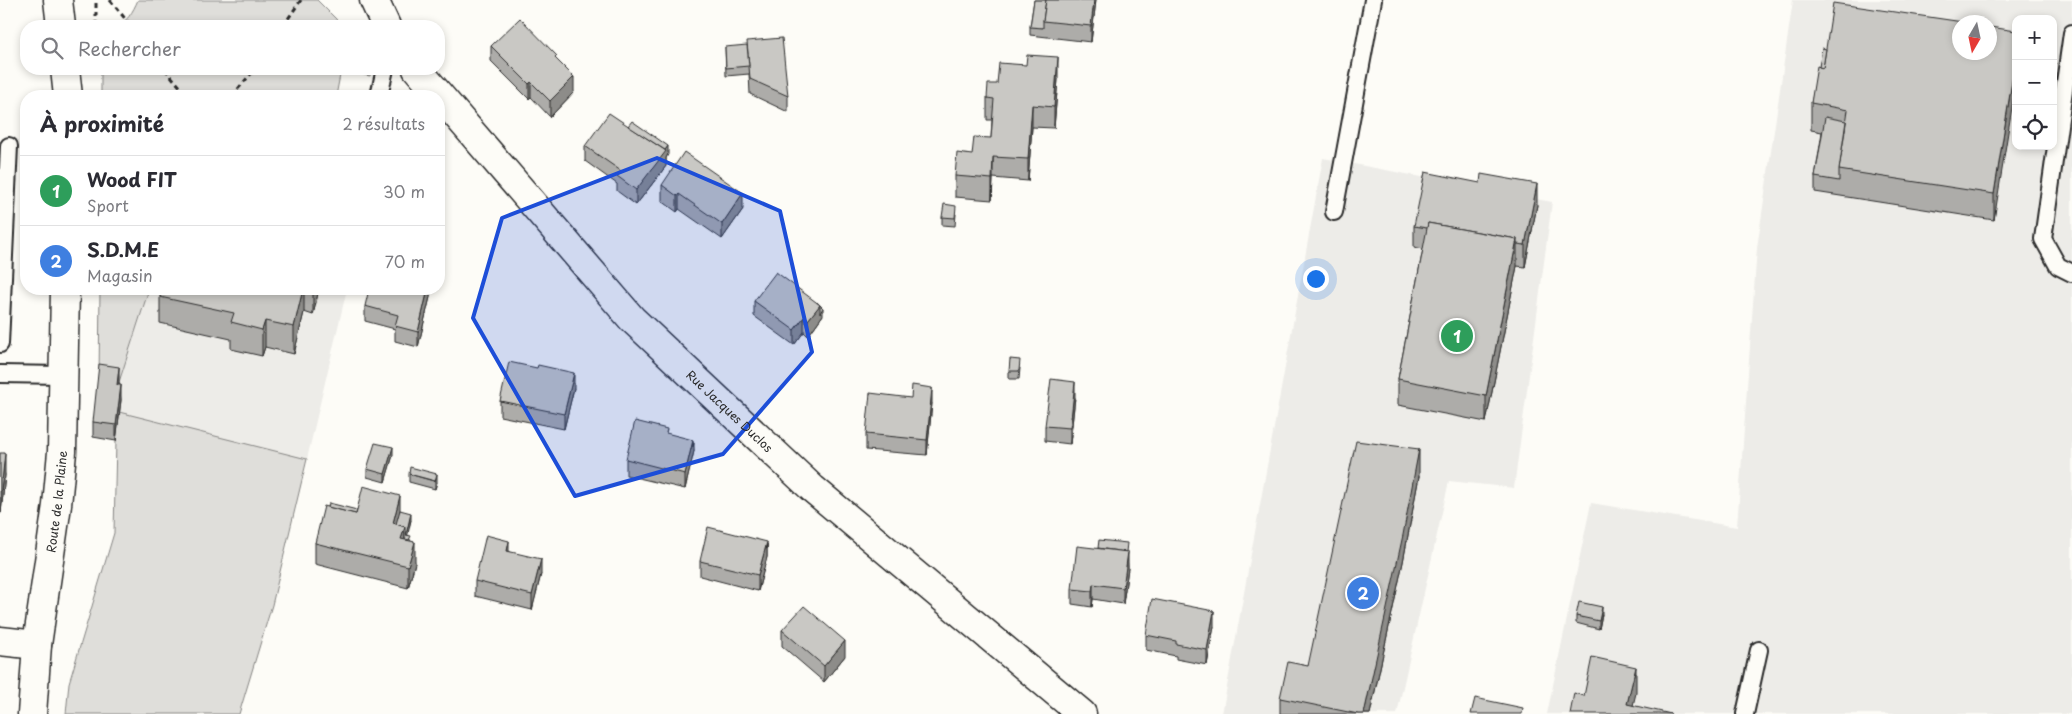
<!DOCTYPE html>
<html lang="fr">
<head>
<meta charset="utf-8">
<style>
	:root { --surface:#fff; --page:#f7f7f7; --text:#2b2b33; --muted:#7c7c81; --line:#e1e1e2; --accent:#d93025 }
	body { margin:0; font-family:"Playpen Sans",sans-serif; background:var(--page); color:var(--text) }
	.controls { position:absolute; right:15px; top:15px; display:grid; overflow:hidden; border-radius:10px; box-shadow:0 2px 8px #0003 }
	.controls button { width:45px; height:45px; display:grid; place-items:center; padding:0; border:0; border-bottom:1px solid var(--line); background:var(--surface); color:var(--text); font:25px sans-serif }
	.compass { position:absolute; left:1952px; top:15px; width:45px; height:45px; border-radius:50%; background:var(--surface); box-shadow:0 2px 8px #0003; rotate:189deg }
	.you { position:absolute; left:1315px; top:278px; width:18px; height:18px; margin:-12px; border:4px solid #fff; border-radius:50%; background:#1a73e8; box-shadow:0 0 0 8px #1a73e833 }
	.badge { display:grid; place-items:center; width:32px; height:32px; border-radius:50%; background:var(--accent); color:#fff; font-size:16px; font-weight:700 }
	.pin { position:absolute; translate:-50% -50%; border:2px solid #fff; box-shadow:0 1px 5px #0006 }
	.list { margin:0; padding:0; list-style:none }
	h2 { display:flex; justify-content:space-between; align-items:center; height:65px; margin:0; padding:0 20px; font-size:21px }
	h2 small { font-size:16px; font-weight:400; color:var(--muted) }
	.list li { display:grid; grid-template-columns:32px 1fr auto; gap:15px; align-items:center; box-sizing:border-box; height:70px; padding:0 20px; border-top:1px solid var(--line) }
	.list b { display:block; font-size:19px; white-space:nowrap }
	.list p { margin:0; font-size:16px; white-space:nowrap; color:var(--muted) }
	.list em { font-size:16px; font-style:normal; color:var(--muted) }
	.icon { flex:none; width:28px; height:28px; fill:none; stroke:currentColor; stroke-width:2; stroke-linecap:round; stroke-linejoin:round }
	.map { position:relative; flex:none; width:2072px; height:714px; overflow:hidden }
	.search { position:absolute; background:var(--surface); box-shadow:0 2px 8px #0003; left:20px; top:20px; width:425px; height:55px; display:flex; align-items:center; gap:12px; box-sizing:border-box; padding:0 18px; border-radius:20px; color:var(--muted); font-size:19px }
	.panel { position:absolute; background:var(--surface); box-shadow:0 2px 8px #0003; left:20px; top:90px; width:425px; height:205px; border-radius:20px }
	.map>svg:first-child { display:block }
	.built { fill:#edece8; fill-rule:evenodd }
	.green { fill:#dfdeda; stroke:#858482 }
	.lines { fill:none; stroke-linecap:round; stroke-linejoin:round }
	.lane-casing { stroke:#2b2b2b; stroke-width:20 }
	.street-casing { stroke:#2b2b2b; stroke-width:31 }
	.secondary-casing { stroke:#2b2b2b; stroke-width:31 }
	.path { stroke:#2b2b2b; stroke-width:3; stroke-dasharray:5 4; stroke-linecap:butt }
	.lane { stroke:#fdfcf7; stroke-width:16 }
	.street { stroke:#fdfcf7; stroke-width:28 }
	.secondary { stroke:#fdfcf7; stroke-width:28 }
	.wall { fill:#adaca9; stroke:#2b2b2b }
	.shaded-wall { fill:#8d8c89; stroke:#2b2b2b }
	.building { fill:#c9c8c4; stroke:#2b2b2b }
	.marked { fill:#1d4ed8; fill-opacity:0.2; stroke:#1d4ed8; stroke-width:4; stroke-linejoin:round }
	.labels { text-anchor:middle; dominant-baseline:central; stroke-width:4.5; stroke-linejoin:round; paint-order:stroke }
	.street-label { font-size:12px; fill:#2b2b2b; stroke:#fdfcf7 }
</style>
</head>
<body>
<div class="map">
<svg width="2072" height="714" viewBox="0 0 2072 714">
	<rect width="100%" height="100%" fill="#fdfcf7"/>
	<filter id="ink" filterUnits="userSpaceOnUse"><feTurbulence type="fractalNoise" baseFrequency=".02" numOctaves="2"/><feDisplacementMap in="SourceGraphic" scale="10" xChannelSelector="R" yChannelSelector="G"/><feConvolveMatrix kernelMatrix="1 2 1 2 8 2 1 2 1" color-interpolation-filters="sRGB"/></filter>
	<g filter="url(#ink)">
		<g class="built">
			<path d="M1793,0H2072V714H1547L1591,503L1737,527L1757,248ZM2016,19H2053V146H2016ZM1960,22H1990V52H1960Z"/>
			<path d="M1323,158L1552,202L1514,488L1449,481L1397,714H1222Z"/>
			<path d="M149,289H347L307,459L119,412L121,401L117,400L119,382Z"/>
		</g>
		<g class="green">
			<path d="M138,0H317L343,26H114C127,24 133,11 138,0Z"/>
			<path d="M101,69H371L370,76L341,70L336,96H101Z"/>
			<path d="M100,289H149L119,382L99,379Z"/>
			<path d="M119,412L307,459L272,605L239,714H66L69,683L114,533L116,441Z"/>
		</g>
		<g class="lines">
			<defs>
				<g id="lane">
					<path d="M2072,33L2043,239L2058,266L2072,273"/>
					<path d="M379,96L385,69"/>
					<path d="M1334,212L1373,0"/>
					<path d="M0,344L9,146"/>
					<path d="M0,374L63,375"/>
					<path d="M1745,714L1759,650"/>
				</g>
				<g id="street">
					<path d="M58,0L61,26"/>
					<path d="M65,69L68,96"/>
					<path d="M0,641L37,645"/>
					<path id="s1" d="M32,714L37,645L57,505L62,452L65,289"/>
				</g>
				<g id="secondary">
					<path d="M374,0L386,26"/>
					<path id="s2" d="M417,69L632,319L813,489L1082,714"/>
				</g>
			</defs>
			<use href="#lane" class="lane-casing"/>
			<use href="#street" class="street-casing"/>
			<use href="#secondary" class="secondary-casing"/>
			<g class="path">
				<path d="M110,0L131,26"/>
				<path d="M96,26V0"/>
				<path d="M283,26L301,0"/>
				<path d="M165,69L188,96"/>
				<path d="M232,96L255,69"/>
			</g>
			<use href="#lane" class="lane"/>
			<use href="#street" class="street"/>
			<use href="#secondary" class="secondary"/>
		</g>
		<g class="wall">
			<path d="M1034,0H1096L1091,42L1030,35V27Z"/>
			<path d="M2016,31L1994,220L1815,192V177L1822,132L1811,130V103L1819,67L1826,49Z"/>
			<path d="M491,46L557,60L574,92L550,117L531,97L529,99L491,61Z"/>
			<path d="M725,47L788,96V112L750,94L749,74L726,76Z"/>
			<path d="M1058,79L1054,128L1032,127L1028,181L993,178L992,200L955,197V176L972,155L991,138L992,120H987V98L997,84Z"/>
			<path d="M585,146L668,154L666,158V166L636,205L617,191V184L585,161Z"/>
			<path d="M662,185L743,209L722,239L679,209L677,212L662,201Z"/>
			<path d="M1537,205L1525,267L1517,266L1486,422L1398,405V379L1423,249L1414,247V226Z"/>
			<path d="M956,214L955,226L942,225V217Z"/>
			<path d="M157,289H319L313,315L304,312L294,354L265,347L262,356L231,349V339L160,323V297L161,293L157,292Z"/>
			<path d="M430,289V297L418,347L395,341V329L365,321V306Z"/>
			<path d="M754,301L823,315L808,336L804,332L794,345L754,316Z"/>
			<path d="M1020,368L1019,379H1009V371Z"/>
			<path d="M119,382L121,400L116,441L93,437V422Z"/>
			<path d="M574,388L564,429L500,416V401Z"/>
			<path d="M1075,397L1070,444L1045,441V426Z"/>
			<path d="M932,403L927,455L866,450V434Z"/>
			<path d="M667,434L693,442L694,451L685,489L626,475V459Z"/>
			<path d="M0,453L5,475L1,513H0Z"/>
			<path d="M393,455L385,482L367,477V469Z"/>
			<path d="M409,474L437,482L435,489L409,482Z"/>
			<path d="M1419,476L1403,562L1370,714H1280V698L1308,666Z"/>
			<path d="M328,507L357,510H400L411,520L407,535L411,541L415,563L408,588L315,564V543Z"/>
			<path d="M767,544V557L758,591L700,576V561Z"/>
			<path d="M509,551L541,574L532,610L475,596V581Z"/>
			<path d="M1127,552L1128,568L1123,604L1093,599L1092,607L1072,604V589Z"/>
			<path d="M1602,614L1599,629L1576,623V616Z"/>
			<path d="M1214,626L1207,665L1176,659V656L1146,650V635Z"/>
			<path d="M782,630L845,656L824,682L782,646Z"/>
		</g>
		<g class="shaded-wall">
			<path d="M1094,0H1096L1091,42V26Z"/>
			<path d="M2016,56V82L1994,220V194Z"/>
			<path d="M1058,57V79L1054,128V107Z"/>
			<path d="M574,77V92L550,117V101Z"/>
			<path d="M531,82V97L529,99V84Z"/>
			<path d="M1032,105V127L1028,181V159Z"/>
			<path d="M668,146V154L666,158V166L636,205V190Z"/>
			<path d="M993,157V178L992,200V179Z"/>
			<path d="M1537,184V205L1525,267V245Z"/>
			<path d="M743,193V209L722,239V224Z"/>
			<path d="M679,194V209L677,212V196Z"/>
			<path d="M1517,239V266L1486,422V396Z"/>
			<path d="M303,289H304V312L294,354V327Z"/>
			<path d="M313,289H319L313,315Z"/>
			<path d="M428,289H430V297L418,347V332Z"/>
			<path d="M820,305L823,308V315L808,336V320Z"/>
			<path d="M804,317V332L794,345V330Z"/>
			<path d="M265,321V347L262,356V330Z"/>
			<path d="M119,367V382L117,400V385Z"/>
			<path d="M574,373V388L564,429V414Z"/>
			<path d="M1075,382V397L1070,444V428Z"/>
			<path d="M121,385V400L116,441V425Z"/>
			<path d="M932,388V403L927,455V440Z"/>
			<path d="M693,440V447L694,443V451L685,489V474Z"/>
			<path d="M393,447V455L385,482V474Z"/>
			<path d="M1419,449V476L1403,562L1370,714H1364Z"/>
			<path d="M5,453V475L1,513V491Z"/>
			<path d="M437,474V482L435,489V481Z"/>
			<path d="M400,496V518L394,537L393,523Z"/>
			<path d="M411,513V520L406,543V535Z"/>
			<path d="M405,527V548L401,539Z"/>
			<path d="M509,541V556L507,551Z"/>
			<path d="M415,542V563L408,588V566Z"/>
			<path d="M767,542V549V544V557L758,591V575Z"/>
			<path d="M1128,552V568L1123,604V588Z"/>
			<path d="M541,559V574L532,610V595Z"/>
			<path d="M1093,584V599L1092,607V591Z"/>
			<path d="M1602,607V614L1599,629V621Z"/>
			<path d="M1214,611V626L1207,665V650Z"/>
			<path d="M845,641V656L824,682V666Z"/>
			<path d="M1636,667V693L1631,714L1627,704Z"/>
		</g>
		<g class="building">
			<path d="M1034,0H1046L1043,21V28L1030,27Z"/>
			<path d="M1046,0H1094L1091,26L1043,21Z"/>
			<path d="M1833,3L1963,22H1960V52H1990V27L2016,31V56L1994,194L1839,170L1848,110L1811,103L1817,66L1823,68Z"/>
			<path d="M520,18L557,56L555,58L574,77L550,101L531,82L529,84L491,46Z"/>
			<path d="M782,38L788,96L750,79L747,41Z"/>
			<path d="M747,45L749,66L726,68L725,47Z"/>
			<path d="M1822,48L1826,49L1823,68L1819,67Z"/>
			<path d="M1027,55L1058,57L1054,107L1032,105L1028,159L993,157L992,179L955,176L957,153L972,155L974,137L991,138L994,99L987,98L988,84H997L999,63L1026,65Z"/>
			<path d="M609,113L666,151L636,190L617,176L621,171L585,146Z"/>
			<path d="M1825,117L1846,121L1839,170V181L1815,177Z"/>
			<path d="M632,121L668,146L665,150L628,126Z"/>
			<path d="M684,152L743,193L722,224L679,194L677,196L662,185Z"/>
			<path d="M1425,172L1480,183L1481,174L1537,184L1525,245L1517,244V239L1428,223L1427,228L1414,226Z"/>
			<path d="M944,204L956,206L955,218L942,217Z"/>
			<path d="M1428,223L1517,239L1486,396L1398,379Z"/>
			<path d="M776,272L820,305L808,320L804,317L794,330L754,301Z"/>
			<path d="M162,289H303L294,327L265,321L262,330L231,322L234,313L160,297Z"/>
			<path d="M369,289H428L418,332L395,326L398,315L365,306Z"/>
			<path d="M817,302L823,308L820,313V305Z"/>
			<path d="M1010,359L1020,360L1019,371H1009Z"/>
			<path d="M509,362L537,368L538,365L574,373L564,414L500,401Z"/>
			<path d="M99,364L119,367L117,385H121L116,425L93,422Z"/>
			<path d="M1051,379L1075,382L1070,428L1045,426Z"/>
			<path d="M912,385L932,388L927,440L866,434L870,393L911,398Z"/>
			<path d="M635,421L667,429L666,433L693,440L685,474L626,459Z"/>
			<path d="M1356,441L1419,449L1403,535L1364,714H1358L1280,698L1288,662L1308,666Z"/>
			<path d="M375,443L393,447L385,474L367,469Z"/>
			<path d="M0,453H5L1,491H0Z"/>
			<path d="M410,467L437,474L435,481L409,474Z"/>
			<path d="M363,486L400,496L393,523L405,527L401,539L415,542L408,566L315,543L324,506L356,514Z"/>
			<path d="M329,503L357,510L356,514L328,507Z"/>
			<path d="M400,510L411,513L406,535L411,536L409,540L405,539V527L396,524Z"/>
			<path d="M708,527L767,542L758,575L700,561Z"/>
			<path d="M486,535L509,541L507,551L541,559L532,595L475,581Z"/>
			<path d="M1099,540L1127,543L1126,552L1098,548Z"/>
			<path d="M1077,546L1128,552L1123,588L1093,584L1092,591L1072,589Z"/>
			<path d="M1152,599L1214,611L1207,650L1176,644V641L1146,635Z"/>
			<path d="M1579,602L1602,607L1599,621L1576,616Z"/>
			<path d="M804,606L845,641L824,666L782,630Z"/>
			<path d="M1592,657L1636,667L1627,704L1671,714H1570L1574,693L1584,696Z"/>
			<path d="M1475,698L1523,708L1522,714H1471Z"/>
		</g>
	</g>
	<path class="marked" d="M657,158L780,211L812,352L723,454L575,496L473,318L502,218Z"/>
	<g class="labels">
		<g class="street-label">
			<text stroke="none"><textPath href="#s2" startOffset="464">Rue Jacques Duclos</textPath></text>
			<text stroke="none"><textPath href="#s1" startOffset="214">Route de la Plaine</textPath></text>
		</g>
	</g>
</svg>
<div class="controls">
<button>+</button>
<button>−</button>
<button><svg class="icon" aria-label="locate" viewBox="0 0 24 24"><circle cx="12" cy="12" r="6"/><path d="M12 2v4M12 18v4M2 12h4M18 12h4"/></svg></button>
</div>
<svg class="compass" viewBox="-18 -18 36 36"><path d="M0-13l5 13h-10z" fill="#e53935"/><path d="M0 13l5-13h-10z" fill="#7c7c81"/></svg>
<div class="you"></div>
<div class="pin badge" style="left:1457px;top:336px;background:#2e9e5b">1</div>
<div class="pin badge" style="left:1363px;top:593px;background:#3f7fe0">2</div>
<div class="search"><svg class="icon" aria-label="search" viewBox="0 0 24 24"><circle cx="10" cy="10" r="6"/><path d="M15 15l6 6"/></svg>Rechercher</div>
<section class="panel">
<h2>À proximité<small>2 résultats</small></h2>
<ul class="list">
<li><span class="badge" style="background:#2e9e5b">1</span><div><b>Wood FIT</b><p>Sport</p></div><em>30 m</em></li>
<li><span class="badge" style="background:#3f7fe0">2</span><div><b>S.D.M.E</b><p>Magasin</p></div><em>70 m</em></li>
</ul>
</section>
</div>
</body>
</html>
